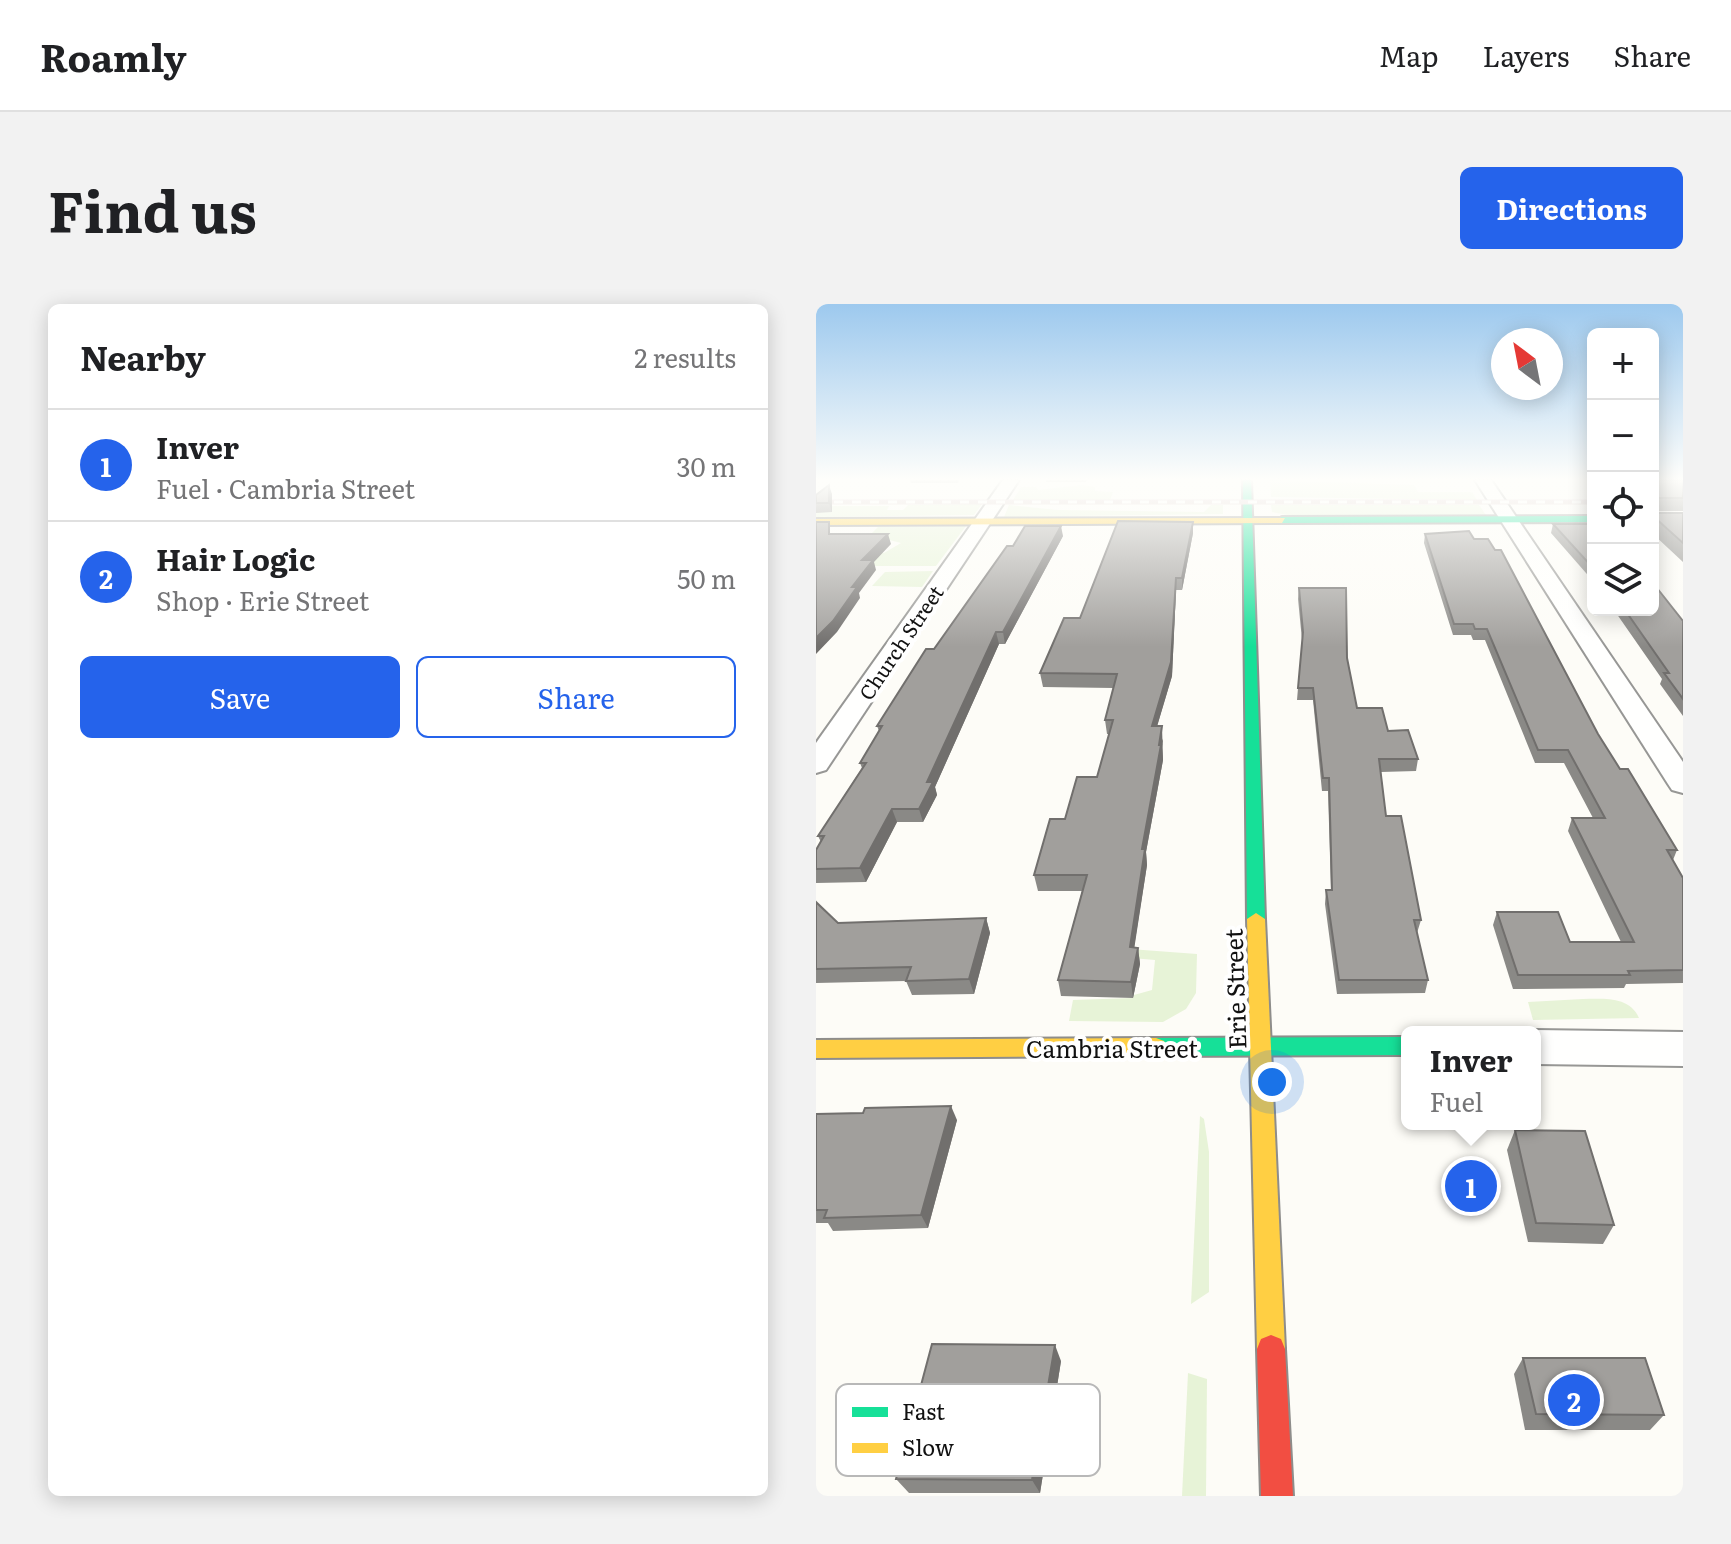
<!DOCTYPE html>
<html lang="en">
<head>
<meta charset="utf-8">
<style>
	:root { --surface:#fff; --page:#f2f2f2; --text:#202124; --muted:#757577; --line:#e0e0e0; --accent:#2563eb }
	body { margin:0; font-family:Literata,serif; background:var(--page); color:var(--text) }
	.controls { position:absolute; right:24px; top:24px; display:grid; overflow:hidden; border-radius:12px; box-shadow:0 4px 20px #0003 }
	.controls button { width:72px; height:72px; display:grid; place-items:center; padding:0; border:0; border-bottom:2px solid var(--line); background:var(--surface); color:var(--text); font:40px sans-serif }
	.compass { position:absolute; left:675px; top:24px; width:72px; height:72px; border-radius:50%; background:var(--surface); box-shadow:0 4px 20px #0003; rotate:328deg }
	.you { position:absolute; left:456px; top:778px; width:28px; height:28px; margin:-20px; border:6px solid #fff; border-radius:50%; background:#1a73e8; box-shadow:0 0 0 12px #1a73e833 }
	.badge { display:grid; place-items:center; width:52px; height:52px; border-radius:50%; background:var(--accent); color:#fff; font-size:26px; font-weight:700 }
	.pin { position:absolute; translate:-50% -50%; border:4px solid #fff; box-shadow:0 2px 8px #0006 }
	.popup { position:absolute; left:585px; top:722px; width:140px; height:104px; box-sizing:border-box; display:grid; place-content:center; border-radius:12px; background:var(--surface); filter:drop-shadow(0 2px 6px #0005); font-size:26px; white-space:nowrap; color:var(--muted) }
	.popup b { font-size:30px; color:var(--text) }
	.popup::after { content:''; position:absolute; left:50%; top:100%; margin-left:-16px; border:16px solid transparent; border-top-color:var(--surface) }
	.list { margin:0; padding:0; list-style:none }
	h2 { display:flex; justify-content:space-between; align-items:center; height:104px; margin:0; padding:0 32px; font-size:34px }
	h2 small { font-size:26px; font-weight:400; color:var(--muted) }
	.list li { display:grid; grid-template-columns:52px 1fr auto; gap:24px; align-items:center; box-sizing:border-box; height:112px; padding:0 32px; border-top:2px solid var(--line) }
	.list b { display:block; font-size:30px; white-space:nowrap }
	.list p { margin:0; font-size:26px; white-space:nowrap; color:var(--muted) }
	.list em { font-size:26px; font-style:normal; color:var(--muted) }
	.actions { display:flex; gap:16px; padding:24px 32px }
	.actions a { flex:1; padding:18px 0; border:2px solid var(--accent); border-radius:12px; text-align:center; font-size:28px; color:var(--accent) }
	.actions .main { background:var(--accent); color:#fff }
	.icon { flex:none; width:44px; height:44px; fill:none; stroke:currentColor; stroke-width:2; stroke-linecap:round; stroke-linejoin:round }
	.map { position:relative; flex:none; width:867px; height:1192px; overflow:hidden; border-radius:12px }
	header { display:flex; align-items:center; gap:48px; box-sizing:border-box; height:112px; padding:0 40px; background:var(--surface); border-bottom:2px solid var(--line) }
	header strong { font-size:38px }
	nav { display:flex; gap:44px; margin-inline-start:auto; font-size:28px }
	.intro { display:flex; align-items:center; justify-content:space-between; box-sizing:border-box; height:192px; padding:0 48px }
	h1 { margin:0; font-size:56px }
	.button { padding:20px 36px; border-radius:12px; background:var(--accent); color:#fff; font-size:28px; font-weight:700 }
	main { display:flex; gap:48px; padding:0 48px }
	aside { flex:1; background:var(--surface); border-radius:12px; box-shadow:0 4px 20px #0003 }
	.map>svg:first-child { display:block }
	.green { fill:#e7f3d7 }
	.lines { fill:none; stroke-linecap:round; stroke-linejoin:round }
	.street-casing { stroke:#979795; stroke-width:4 }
	.fast-casing { stroke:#8e8d8b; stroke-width:4 }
	.slow-casing { stroke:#8e8d8b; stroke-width:4 }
	.jam-casing { stroke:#8e8d8b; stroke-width:4 }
	.street { fill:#fffffe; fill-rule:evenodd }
	.fast { fill:#16e098; fill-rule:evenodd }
	.slow { fill:#ffcf43; fill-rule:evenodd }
	.jam { fill:#f24e42; fill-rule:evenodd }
	.rail-casing { stroke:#d9c6c7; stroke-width:5 }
	.rail { stroke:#fff; stroke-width:3; stroke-dasharray:9; stroke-linecap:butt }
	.wall { fill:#8a8986 }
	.shaded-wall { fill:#716f6d }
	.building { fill:#a19f9c; stroke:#716f6d; stroke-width:2 }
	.labels { text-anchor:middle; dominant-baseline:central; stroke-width:8; stroke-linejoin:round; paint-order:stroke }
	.far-street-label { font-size:20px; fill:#111; stroke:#fff }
	.street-label { font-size:24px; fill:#111; stroke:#fff }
	.key { fill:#fff; stroke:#b8b8b8; stroke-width:2 }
	.key-label { font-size:22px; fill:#111 }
</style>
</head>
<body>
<header>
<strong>Roamly</strong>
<nav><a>Map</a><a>Layers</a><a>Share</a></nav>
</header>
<div class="intro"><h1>Find us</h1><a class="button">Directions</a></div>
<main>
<aside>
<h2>Nearby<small>2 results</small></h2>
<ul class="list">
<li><span class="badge">1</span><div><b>Inver</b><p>Fuel · Cambria Street</p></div><em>30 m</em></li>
<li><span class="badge">2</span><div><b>Hair Logic</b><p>Shop · Erie Street</p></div><em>50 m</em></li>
</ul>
<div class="actions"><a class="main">Save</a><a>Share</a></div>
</aside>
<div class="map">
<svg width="867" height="1192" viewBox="0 0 867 1192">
	<rect width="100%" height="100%" fill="#fdfcf7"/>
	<g class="green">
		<path d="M454,176L598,181L602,188H656L661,196L455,193Z"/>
		<path d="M266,181L279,183V187L297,188L294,196H197L205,183H220L222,186Z"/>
		<path d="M166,200L158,211L0,213V202H73L71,206H87L92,201Z"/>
		<path d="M193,201L242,206L388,208L395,201H407V210L188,213Z"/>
		<path d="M455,201H663L670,211H471L456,208Z"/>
		<path d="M150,222L120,262H57L37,251L68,249L85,239L54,231L62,223Z"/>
		<path d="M117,267L106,283L56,282L69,268Z"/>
		<path d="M260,641L381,650L380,689L370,705L347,718L253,717L257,696L317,694L318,691L336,686L339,656L257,649Z"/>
		<path d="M767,695C788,695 813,692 823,714L717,716L712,698Z"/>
		<path d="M384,812L388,815L393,848V988L375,1000Z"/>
		<path d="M372,1069L391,1075L390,1192H366Z"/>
	</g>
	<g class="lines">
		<defs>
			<g id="street">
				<path d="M187,176H203L10,466L0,469V439Z"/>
				<path d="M659,176H675L867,458V489L856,486L852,480Z"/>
				<path d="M719,726L867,728V762L719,760V728H713Z"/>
			</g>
			<g id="fast">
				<path d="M427,176H435L449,615L440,621L431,615Z"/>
				<path d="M777,212V218L466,219L461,216L466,213Z"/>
				<path d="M591,733V751L340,752L332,749L329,743L332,737L340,734Z"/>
			</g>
			<g id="slow">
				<path d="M469,214L466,219L0,221V215Z"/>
				<path d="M440,609L449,615L469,1045L465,1055L455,1059L445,1055L441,1045L431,615Z"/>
				<path d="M340,734L348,737L351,743L348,749L340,752L0,754V736Z"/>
			</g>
			<path id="jam" d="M455,1031L465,1035L469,1045L477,1192H445L441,1045L445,1035Z"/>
		</defs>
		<use href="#street" class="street-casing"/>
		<use href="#fast" class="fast-casing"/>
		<use href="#slow" class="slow-casing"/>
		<use href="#jam" class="jam-casing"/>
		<use href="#street" class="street"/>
		<use href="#fast" class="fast"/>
		<use href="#slow" class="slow"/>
		<use href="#jam" class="jam"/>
		<defs>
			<path id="rail" d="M0,198H777"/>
		</defs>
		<use href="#rail" class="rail-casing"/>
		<use href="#rail" class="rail"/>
	</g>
	<g class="wall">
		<path d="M94,176H144L142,179H95Z"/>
		<path d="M230,176H271L270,178H230Z"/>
		<path d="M837,176H867V207H841V209H867V258L837,230Z"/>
		<path d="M16,190V208L0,209V191Z"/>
		<path d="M377,218V229L366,286H360L356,372L341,422L347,437L346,444L347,456L330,548L331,561L318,643L322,644L324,660L317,694L245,692L242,676L266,587H222L218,571L249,515L281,473L293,430H291L289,416L297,384L227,383L224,369L264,314Z"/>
		<path d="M737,220H777V277L735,229Z"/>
		<path d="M609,230L782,430L804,465L861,546L857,556L867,574V679L810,680L808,684L697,685L677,621L681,608L754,638H805L752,527L756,514H777L748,459H719L669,336H657L655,331H637L608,239Z"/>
		<path d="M247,232L189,340H183L119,483L121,491L107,518H81L50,578L0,579V546L5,538L2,532L46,464L44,459L63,427L61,422L197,242Z"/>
		<path d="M483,284L531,354L541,404L572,427L602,455L600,467L565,468L570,512L605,616L601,629L612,676L609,689L521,690L509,600L510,586H515L512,487H506L497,396H481L486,336L482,295Z"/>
		<path d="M798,306H837L867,317V412L844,380L846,375Z"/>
		<path d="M0,598L22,619L170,614L174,629L158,690L96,691L90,677L0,679Z"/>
		<path d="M0,810L141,816L112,924L17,927L12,919H0Z"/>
		<path d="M699,826L798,921L787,940L712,938L691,846Z"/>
		<path d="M707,1054L848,1111L834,1126H709L698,1070Z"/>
		<path d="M245,1057L224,1189H93L80,1175Z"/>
	</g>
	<g class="shaded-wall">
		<path d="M13,181L16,190V208L13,199Z"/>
		<path d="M377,218V229L366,286V274Z"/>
		<path d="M245,222L247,232L189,340L187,328Z"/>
		<path d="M72,230L75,240L58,258L60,266L43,289L44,294L21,328L0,350V334L36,283L46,256Z"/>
		<path d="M360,274V286L356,372L337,436L336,422Z"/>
		<path d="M180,328L183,340L119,483L121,491L107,518L103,505L111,478Z"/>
		<path d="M346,422L347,456L330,548L331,561L316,659L314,643L326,545Z"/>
		<path d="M76,505L81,518L50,578L44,564Z"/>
		<path d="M170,614L174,629L158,690L153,675Z"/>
		<path d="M322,644L324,660L317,694L315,678Z"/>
		<path d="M135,802L141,816L112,924L105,911Z"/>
		<path d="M239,1041L245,1057L224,1189L216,1176Z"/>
	</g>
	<g class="building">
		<path d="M837,176H867V194H841L838,197L841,209H867V239L837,212Z"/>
		<path d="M13,181V199H0V191Z"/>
		<path d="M302,217L377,218L366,274H360L355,358L336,422H346L343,441H345L326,545H329L314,643L322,644L315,678L242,676L271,571H218L234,515H249L261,473H281L297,416H289L301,370L224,369L248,314H264Z"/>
		<path d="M0,218H13V230H72L46,256H57L36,283H41L17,317L0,334Z"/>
		<path d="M737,220H777V264Z"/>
		<path d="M209,222H245L187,328H180L111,478H117L103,505H76L44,564L0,565V546L8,532H2L50,459H44L66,422H61L110,345H118L191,242H197Z"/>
		<path d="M653,227L658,235H672L679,246H685L782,430L804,465H812L861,546H851L867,574V666L812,667L814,671H702L681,608H742L754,638H818L756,514H789L752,446H722L671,325H659L657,320H638L609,230Z"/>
		<path d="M837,279L867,317V395L848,369H853L809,306H837Z"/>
		<path d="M483,284H530L531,354L541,404H566L572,427L592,426L602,455H563L570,512H585L605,616H598L612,676H523L510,586H516L513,474H507L497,384H482L487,328Z"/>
		<path d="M0,598L22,619L170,614L153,675L90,677L95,663L0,665Z"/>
		<path d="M135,802L105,911L8,914L11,906H0V810L47,809L49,804Z"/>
		<path d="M699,826L769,827L798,921L720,919Z"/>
		<path d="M116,1040L239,1041L216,1176L80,1175Z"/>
		<path d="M707,1054H829L848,1111L720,1110Z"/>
	</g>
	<linearGradient id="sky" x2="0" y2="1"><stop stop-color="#9dc9ee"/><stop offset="0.51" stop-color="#fefefb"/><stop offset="1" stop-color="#fefefb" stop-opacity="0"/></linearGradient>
	<rect width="867" height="343" fill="url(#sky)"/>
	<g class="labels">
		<g class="far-street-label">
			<text transform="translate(84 338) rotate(-56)">Church Street</text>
		</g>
		<g class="street-label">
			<text transform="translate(418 685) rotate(-92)">Erie Street</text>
			<text x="296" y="743">Cambria Street</text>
		</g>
	</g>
	<rect x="20" y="1080" width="264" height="92" rx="12" class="key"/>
	<rect x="36" y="1103" width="36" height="10" fill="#16e098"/>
	<rect x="36" y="1139" width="36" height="10" fill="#ffcf43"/>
	<g class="key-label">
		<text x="86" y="1116">Fast</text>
		<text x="86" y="1152">Slow</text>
	</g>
</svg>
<div class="controls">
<button>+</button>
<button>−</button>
<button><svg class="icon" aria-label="locate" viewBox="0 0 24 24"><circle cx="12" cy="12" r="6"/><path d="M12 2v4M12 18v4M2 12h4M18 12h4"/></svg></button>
<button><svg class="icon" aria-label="layers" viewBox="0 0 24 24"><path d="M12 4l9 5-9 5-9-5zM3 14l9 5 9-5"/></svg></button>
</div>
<svg class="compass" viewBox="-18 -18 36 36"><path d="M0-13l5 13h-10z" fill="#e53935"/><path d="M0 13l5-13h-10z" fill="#757577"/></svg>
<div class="you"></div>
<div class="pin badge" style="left:655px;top:882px">1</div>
<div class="popup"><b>Inver</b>Fuel</div>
<div class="pin badge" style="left:758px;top:1096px">2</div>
</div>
</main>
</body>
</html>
